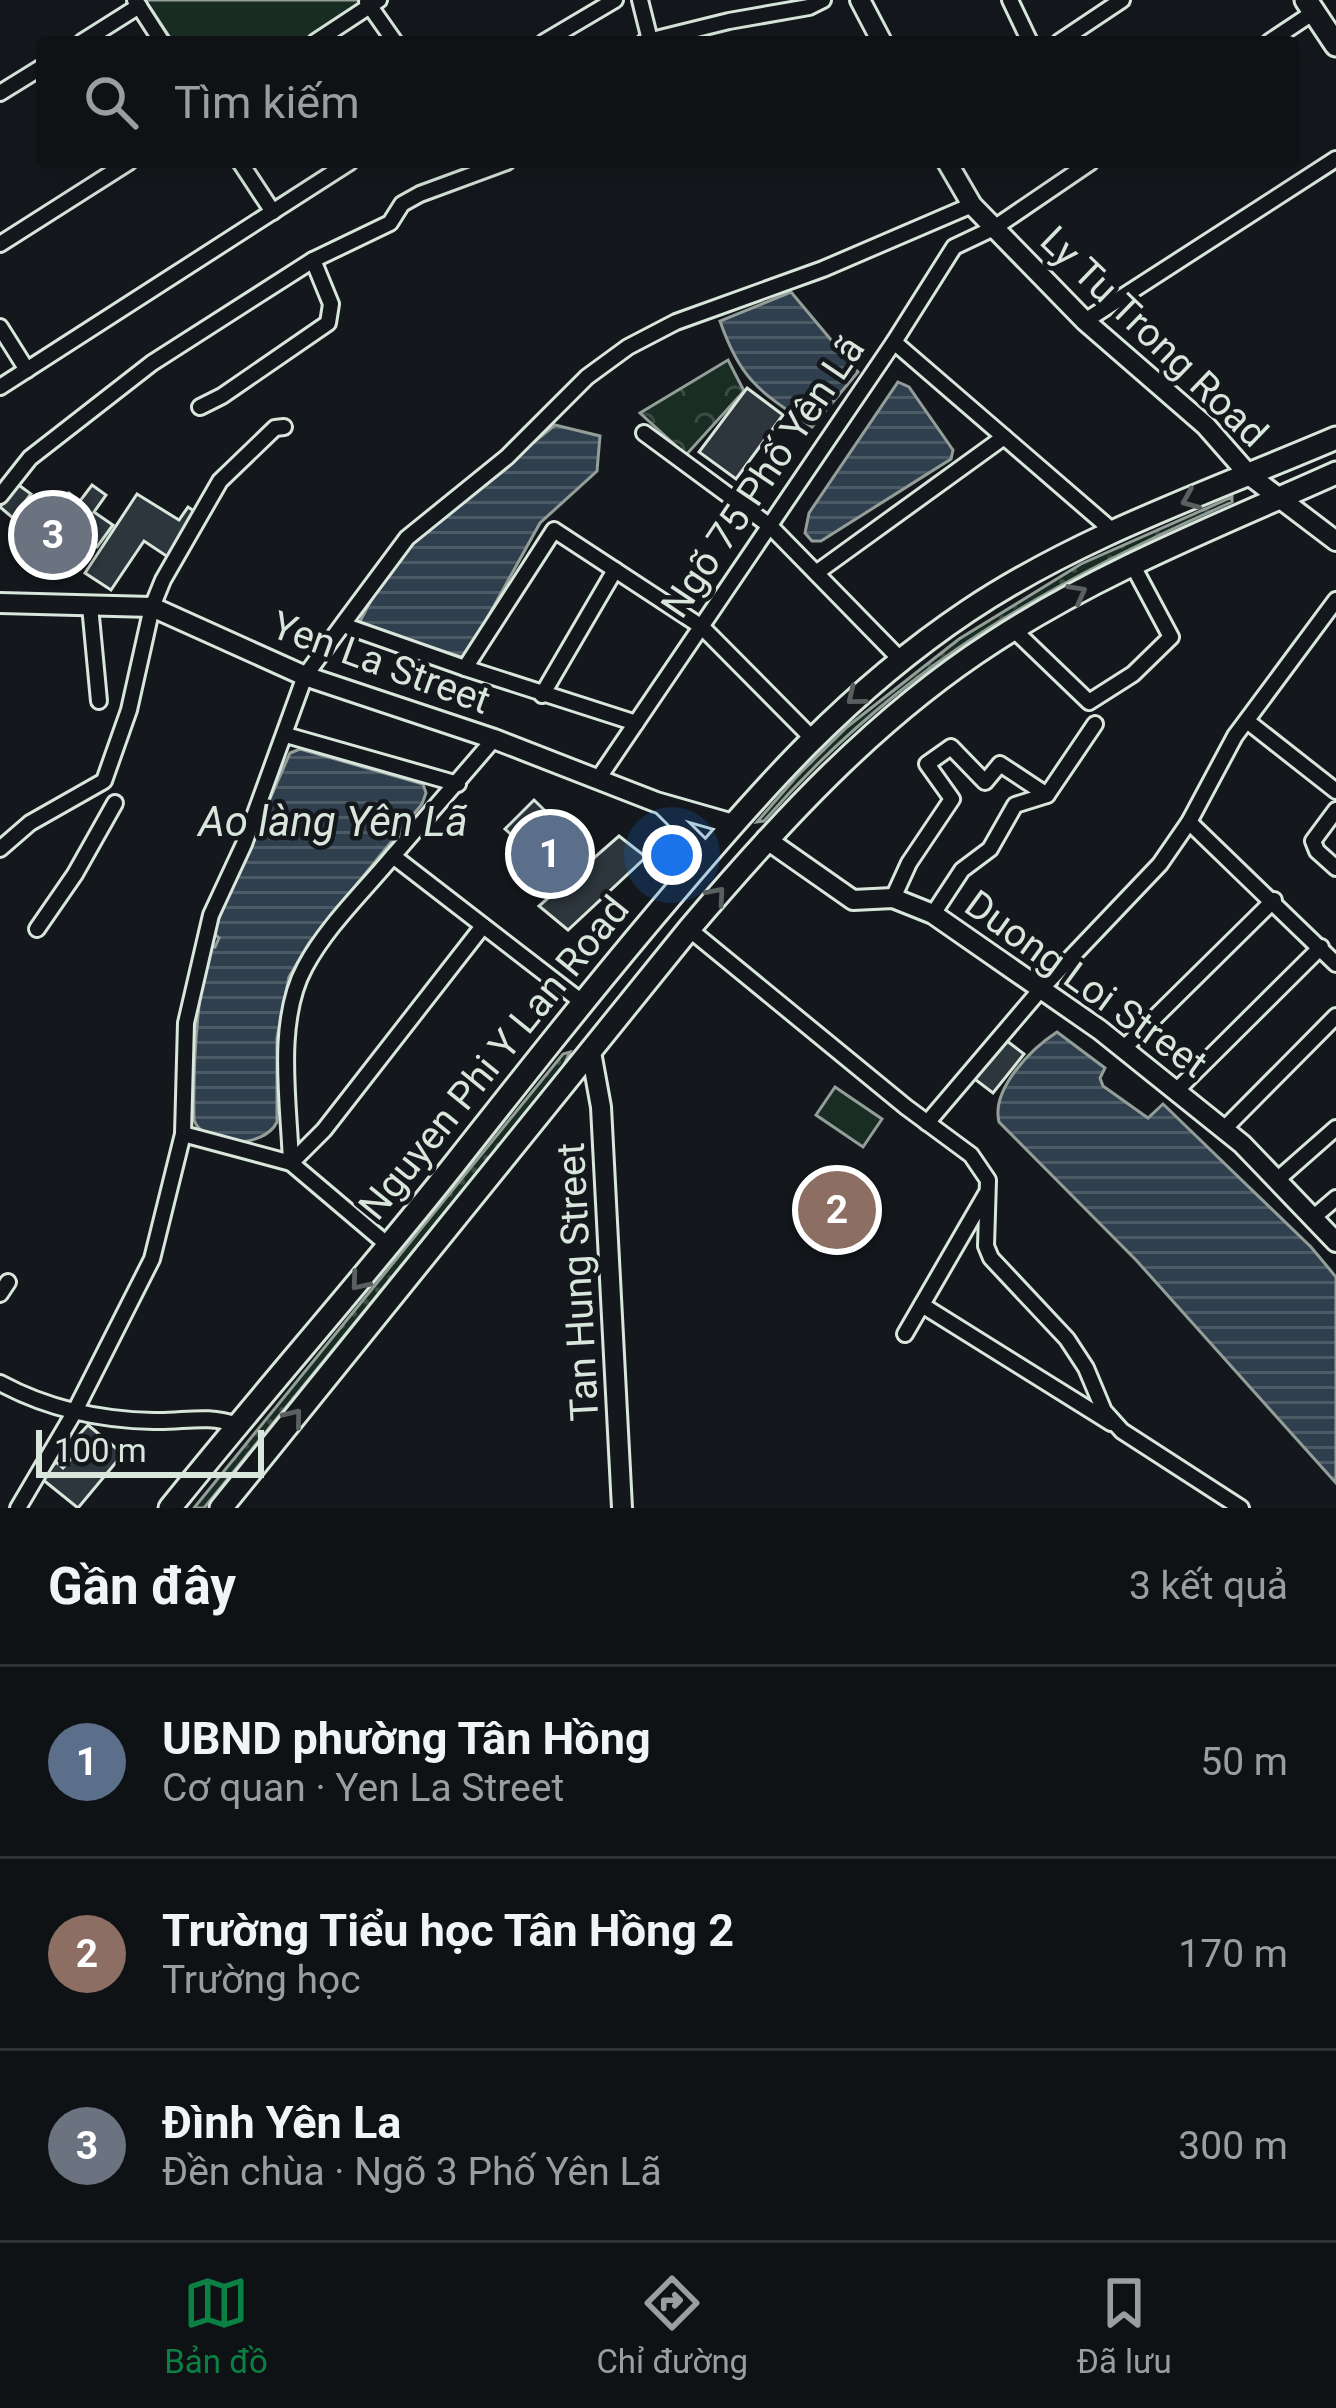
<!DOCTYPE html>
<html lang="vi">
<head>
<meta charset="utf-8">
<style>
	:root { --surface:#0f1215; --page:#1d2022; --text:#f1f3f6; --muted:#9b9ea0; --line:#2f3234; --accent:#0b8043 }
	body { margin:0; font-family:Roboto,sans-serif; background:var(--page); color:var(--text) }
	.scale { position:absolute; left:36px; bottom:30px; width:228px; box-sizing:border-box; padding-left:12px; border:6px solid #d8e6dc; border-top:0; font-size:33px; line-height:42px; white-space:nowrap; color:#d8e6dc; -webkit-text-stroke:9px #14181c; paint-order:stroke }
	.you { position:absolute; left:672px; top:855px; width:42px; height:42px; margin:-30px; border:9px solid #fff; border-radius:50%; background:#1a73e8; box-shadow:0 0 0 18px #1a73e833 }
	.badge { display:grid; place-items:center; width:78px; height:78px; border-radius:50%; background:var(--accent); color:#fff; font-size:39px; font-weight:700 }
	.pin { position:absolute; translate:-50% -50%; border:6px solid #fff; box-shadow:0 3px 12px #0006 }
	.list { margin:0; padding:0; list-style:none }
	h2 { display:flex; justify-content:space-between; align-items:center; height:156px; margin:0; padding:0 48px; font-size:51px }
	h2 small { font-size:39px; font-weight:400; color:var(--muted) }
	.list li { display:grid; grid-template-columns:78px 1fr auto; gap:36px; align-items:center; box-sizing:border-box; height:192px; padding:0 48px; border-top:3px solid var(--line) }
	.list b { display:block; font-size:45px; white-space:nowrap }
	.list p { margin:0; font-size:39px; white-space:nowrap; color:var(--muted) }
	.list em { font-size:39px; font-style:normal; color:var(--muted) }
	.icon { flex:none; width:66px; height:66px; fill:none; stroke:currentColor; stroke-width:2; stroke-linecap:round; stroke-linejoin:round }
	.map { position:relative; flex:none; width:1336px; height:1508px; overflow:hidden }
	.search { position:absolute; background:var(--surface); box-shadow:0 12px 48px #0002; left:36px; right:36px; top:36px; height:132px; display:flex; align-items:center; gap:30px; box-sizing:border-box; padding:0 42px; border-radius:12px; color:var(--muted); font-size:45px }
	.sheet { height:732px; background:var(--surface) }
	nav { display:flex; justify-content:space-around; align-items:center; box-sizing:border-box; height:168px; border-top:3px solid var(--line); background:var(--surface); font-size:33px; color:var(--muted) }
	nav a { display:grid; justify-items:center; gap:6px }
	nav .on { color:var(--accent) }
	.map>svg:first-child { display:block }
	.grass { fill:url(#grass-dots); stroke:#939e99; stroke-width:3 }
	.forest { fill:url(#forest-crowns); stroke:#939e99; stroke-width:3 }
	.park { fill:#1a2d24; stroke:#939e99; stroke-width:3 }
	.water { fill:url(#water-rules); stroke:#939e99; stroke-width:3 }
	.building { fill:#2c363c; stroke:#d8e6dc; stroke-width:3 }
	.lines { fill:none; stroke-linecap:round; stroke-linejoin:round }
	.street-casing { stroke:#d8e6dc; stroke-width:20 }
	.secondary-casing { stroke:#d8e6dc; stroke-width:24 }
	.primary-casing { stroke:#d8e6dc; stroke-width:27 }
	.street { stroke:#14181c; stroke-width:14 }
	.secondary { stroke:#14181c; stroke-width:18 }
	.primary { stroke:#14181c; stroke-width:21 }
	.oneway { stroke:#59605f }
	.labels { text-anchor:middle; dominant-baseline:central; stroke-width:9; stroke-linejoin:round; paint-order:stroke }
	.street-label { font-size:39px; fill:#d8e6dc; stroke:#14181c }
	.water-label { font-size:42px; font-style:italic; fill:#d8e6dc; stroke:#14181c }
</style>
</head>
<body>
<div class="map">
<svg width="1336" height="1508" viewBox="0 0 1336 1508">
	<defs>
		<pattern id="grass-dots" width="8" height="8" patternUnits="userSpaceOnUse" patternTransform="scale(3)"><rect width="8" height="8" fill="#1a2d24"/><path d="M2 2h.1M6 6h.1" fill="none" stroke="#3b4b43" stroke-width="1.8" stroke-linecap="round"/></pattern>
		<pattern id="forest-crowns" width="20" height="18" patternUnits="userSpaceOnUse" patternTransform="scale(3)"><rect width="20" height="18" fill="#1a2d24"/><path d="M2 6a3 3 0 1 1 6 0M12 15a3 3 0 1 1 6 0" fill="none" stroke="#3b4b43"/></pattern>
		<pattern id="water-rules" width="6" height="5" patternUnits="userSpaceOnUse" patternTransform="scale(3)"><rect width="6" height="5" fill="#2f3f4d"/><path d="M0 2.5h6" fill="none" stroke="#4c5b66"/></pattern>
	</defs>
	<rect width="100%" height="100%" fill="#14181c"/>
	<g class="grass">
		<path d="M1232,497V502C1048,583 898,667 764,821L757,822L798,775L847,727L959,639L1081,564Z"/>
		<path d="M570,1052L563,1067L204,1508H194L563,1054Z"/>
	</g>
	<path class="forest" d="M728,360L744,391L686,455L640,413Z"/>
	<g class="park">
		<path d="M145,0H361L362,2L357,11L306,42H173Z"/>
		<path d="M835,1087L882,1119L863,1147L816,1115Z"/>
	</g>
	<g class="water">
		<path d="M791,292L858,372L812,427C761,392 741,382 720,321Z"/>
		<path d="M898,382L909,387L953,450L951,459L821,541H812L805,533L809,513Z"/>
		<path d="M555,425L600,436L597,471L540,523L465,658L358,625L395,555Z"/>
		<path d="M300,749L423,784L426,793L422,804L309,943L289,977L277,1038V1122C264,1149 205,1149 194,1120C193,1061 196,1004 209,946L215,947L219,938L213,933L260,819L267,822L272,812L266,808L290,753Z"/>
		<path d="M1057,1032L1105,1068L1100,1078L1103,1086L1148,1118L1163,1104L1311,1247L1336,1277V1483L1136,1260L999,1122C991,1089 1031,1049 1057,1032Z"/>
	</g>
	<g class="building">
		<path d="M747,388L783,415L736,479L699,452Z"/>
		<path d="M16,483L31,494L13,518L0,507Z"/>
		<path d="M92,485L106,495L94,512L113,525L97,547L81,535L73,546L55,533L64,521L54,514L69,493L80,501Z"/>
		<path d="M137,494L179,520L188,507L197,513L168,557L144,541L111,590L85,573Z"/>
		<path d="M534,800L572,837L545,865L505,829Z"/>
		<path d="M619,836L646,857L568,930L539,906Z"/>
		<path d="M1003,1038L1024,1054L993,1093L972,1077Z"/>
		<path d="M88,1425L123,1454L78,1508L42,1479L56,1462L63,1468L86,1442L78,1436Z"/>
	</g>
	<g class="lines">
		<defs>
			<g id="street">
				<path d="M135,0L162,42"/>
				<path d="M640,0L650,40"/>
				<path d="M1010,0L1030,42"/>
				<path d="M367,2L395,42"/>
				<path d="M82,42L139,6"/>
				<path d="M315,42L379,0"/>
				<path d="M544,42L615,0"/>
				<path d="M644,42L729,21L809,7L823,0"/>
				<path d="M1059,42L1122,0"/>
				<path d="M1269,42L1314,12"/>
				<path d="M0,93L42,67"/>
				<path d="M240,162L273,212"/>
				<path d="M0,244L129,162"/>
				<path d="M1085,321L1336,159"/>
				<path d="M0,327L27,370"/>
				<path d="M894,342L1114,532"/>
				<path d="M0,387L350,162"/>
				<path d="M200,407L222,396L328,323L331,304L313,260"/>
				<path d="M644,433L770,526L901,660"/>
				<path d="M0,496L30,458L152,363L313,260L390,223L402,204L420,194L507,162"/>
				<path d="M816,573L1004,437"/>
				<path d="M90,606L99,701"/>
				<path d="M343,625L465,668L554,530L702,627L811,737"/>
				<path d="M1013,629L1089,702L1133,674L1171,637L1132,564"/>
				<path d="M465,668L636,723"/>
				<path d="M542,695L615,570"/>
				<path d="M1247,721L1336,791"/>
				<path d="M286,735L458,784"/>
				<path d="M494,739L393,856L582,1002"/>
				<path d="M598,779L894,342L954,247L994,228L1091,162"/>
				<path d="M660,805L708,853"/>
				<path d="M1336,810L1313,841L1317,851L1336,868"/>
				<path d="M1189,822L1336,964"/>
				<path d="M0,849L30,823L104,781L129,710L152,607L163,580L220,481L275,428L284,427"/>
				<path d="M893,898L909,863L952,799L927,764L951,747L985,782L1000,764L1047,795"/>
				<path d="M933,914L962,870L990,849L1015,805L1047,795L1095,724"/>
				<path d="M37,929L75,874L115,803"/>
				<path d="M689,929L906,1107L971,1155L988,1180L986,1246L991,1258L1067,1339L1086,1368L1104,1411L1122,1431L1241,1508"/>
				<path d="M1124,1048L1274,900"/>
				<path d="M1178,1089L1321,947"/>
				<path d="M927,1123L1041,989L1160,864L1189,822L1235,736L1336,600"/>
				<path d="M1224,1129L1336,1016"/>
				<path d="M183,1134L291,1163L389,1246"/>
				<path d="M291,1163C289,1103 275,1022 305,967C327,926 363,892 393,856"/>
				<path d="M291,1163L324,1130L483,926"/>
				<path d="M1278,1179L1336,1128"/>
				<path d="M1315,1216L1336,1198"/>
				<path d="M0,1294L8,1282"/>
				<path d="M922,1305L1111,1423"/>
				<path d="M905,1334L986,1194"/>
				<path d="M0,1383C48,1409 99,1420 154,1421C184,1422 207,1414 237,1425"/>
				<path d="M18,1508L74,1413L152,1259L183,1134L186,1023L211,915L244,844L305,676L346,620L407,538L507,457L587,377L628,347L676,322L823,269L972,205"/>
			</g>
			<g id="secondary">
				<path d="M860,0L882,42"/>
				<path d="M947,162L972,205L1085,321L1206,426L1249,475L1336,541"/>
				<path d="M0,603L152,607L305,676L494,739L656,802L733,824"/>
				<path d="M766,839L853,900L893,898L933,914L1100,1030L1242,1144L1336,1242"/>
				<path d="M591,1052L601,1107L622,1508"/>
			</g>
			<g id="primary">
				<path d="M1306,0L1336,45"/>
				<path d="M170,1508C263,1392 361,1282 453,1166C524,1076 595,986 669,899C762,789 847,692 968,611C1080,536 1212,491 1336,438"/>
				<path d="M221,1508L689,929C779,823 875,718 993,642C1100,572 1220,525 1336,473"/>
			</g>
		</defs>
		<use href="#street" class="street-casing"/>
		<use href="#secondary" class="secondary-casing"/>
		<use href="#primary" class="primary-casing"/>
		<use href="#street" class="street"/>
		<use href="#secondary" class="secondary"/>
		<use href="#primary" class="primary"/>
	</g>
	<defs><path id="oneway-chevron" d="M-2-3.5L2.5 0L-2 3.5" fill="none" stroke-width="1.6" stroke-linecap="round" stroke-linejoin="round" transform="scale(3)"/></defs>
	<g class="oneway">
		<use href="#oneway-chevron" transform="translate(1190 500) rotate(157)"/>
		<use href="#oneway-chevron" transform="translate(1078 593) rotate(-28)"/>
		<use href="#oneway-chevron" transform="translate(855 697) rotate(141)"/>
		<use href="#oneway-chevron" transform="translate(717 895) rotate(-49)"/>
		<use href="#oneway-chevron" transform="translate(359 1282) rotate(130)"/>
		<use href="#oneway-chevron" transform="translate(294 1417) rotate(-51)"/>
	</g>
	<g class="labels">
		<g class="street-label">
			<text transform="translate(1154 337) rotate(44)">Ly Tu Trong Road</text>
			<text transform="translate(763 477) rotate(-56)">Ngõ 75 Phố Yên Lã</text>
			<text transform="translate(381 663) rotate(20)">Yen La Street</text>
			<text transform="translate(1086 984) rotate(36)">Duong Loi Street</text>
			<text transform="translate(494 1058) rotate(-51)">Nguyen Phi Y Lan Road</text>
			<text transform="translate(578 1282) rotate(-93)">Tan Hung Street</text>
		</g>
		<g class="water-label">
			<text x="333" y="821">Ao làng Yên Lã</text>
		</g>
	</g>
</svg>
<div class="scale">100 m</div>
<div class="you"></div>
<div class="pin badge" style="left:550px;top:854px;background:#5c6f8a">1</div>
<div class="pin badge" style="left:837px;top:1210px;background:#8d6e63">2</div>
<div class="pin badge" style="left:53px;top:535px;background:#6b7280">3</div>
<div class="search"><svg class="icon" aria-label="search" viewBox="0 0 24 24"><circle cx="10" cy="10" r="6"/><path d="M15 15l6 6"/></svg>Tìm kiếm</div>
</div>
<section class="sheet">
<h2>Gần đây<small>3 kết quả</small></h2>
<ul class="list">
<li><span class="badge" style="background:#5c6f8a">1</span><div><b>UBND phường Tân Hồng</b><p>Cơ quan · Yen La Street</p></div><em>50 m</em></li>
<li><span class="badge" style="background:#8d6e63">2</span><div><b>Trường Tiểu học Tân Hồng 2</b><p>Trường học</p></div><em>170 m</em></li>
<li><span class="badge" style="background:#6b7280">3</span><div><b>Đình Yên La</b><p>Đền chùa · Ngõ 3 Phố Yên Lã</p></div><em>300 m</em></li>
</ul>
</section>
<nav>
<a class="on"><svg class="icon" aria-label="map" viewBox="0 0 24 24"><path d="M3 6l6-2 6 2 6-2v14l-6 2-6-2-6 2zM9 4v14M15 6v14"/></svg>Bản đồ</a>
<a><svg class="icon" aria-label="directions" viewBox="0 0 24 24"><path d="M12 3l9 9-9 9-9-9zM9 14v-3h6M13 9l2 2-2 2"/></svg>Chỉ đường</a>
<a><svg class="icon" aria-label="saved" viewBox="0 0 24 24"><path d="M7 4h10v16l-5-4-5 4z"/></svg>Đã lưu</a>
</nav>
</body>
</html>
